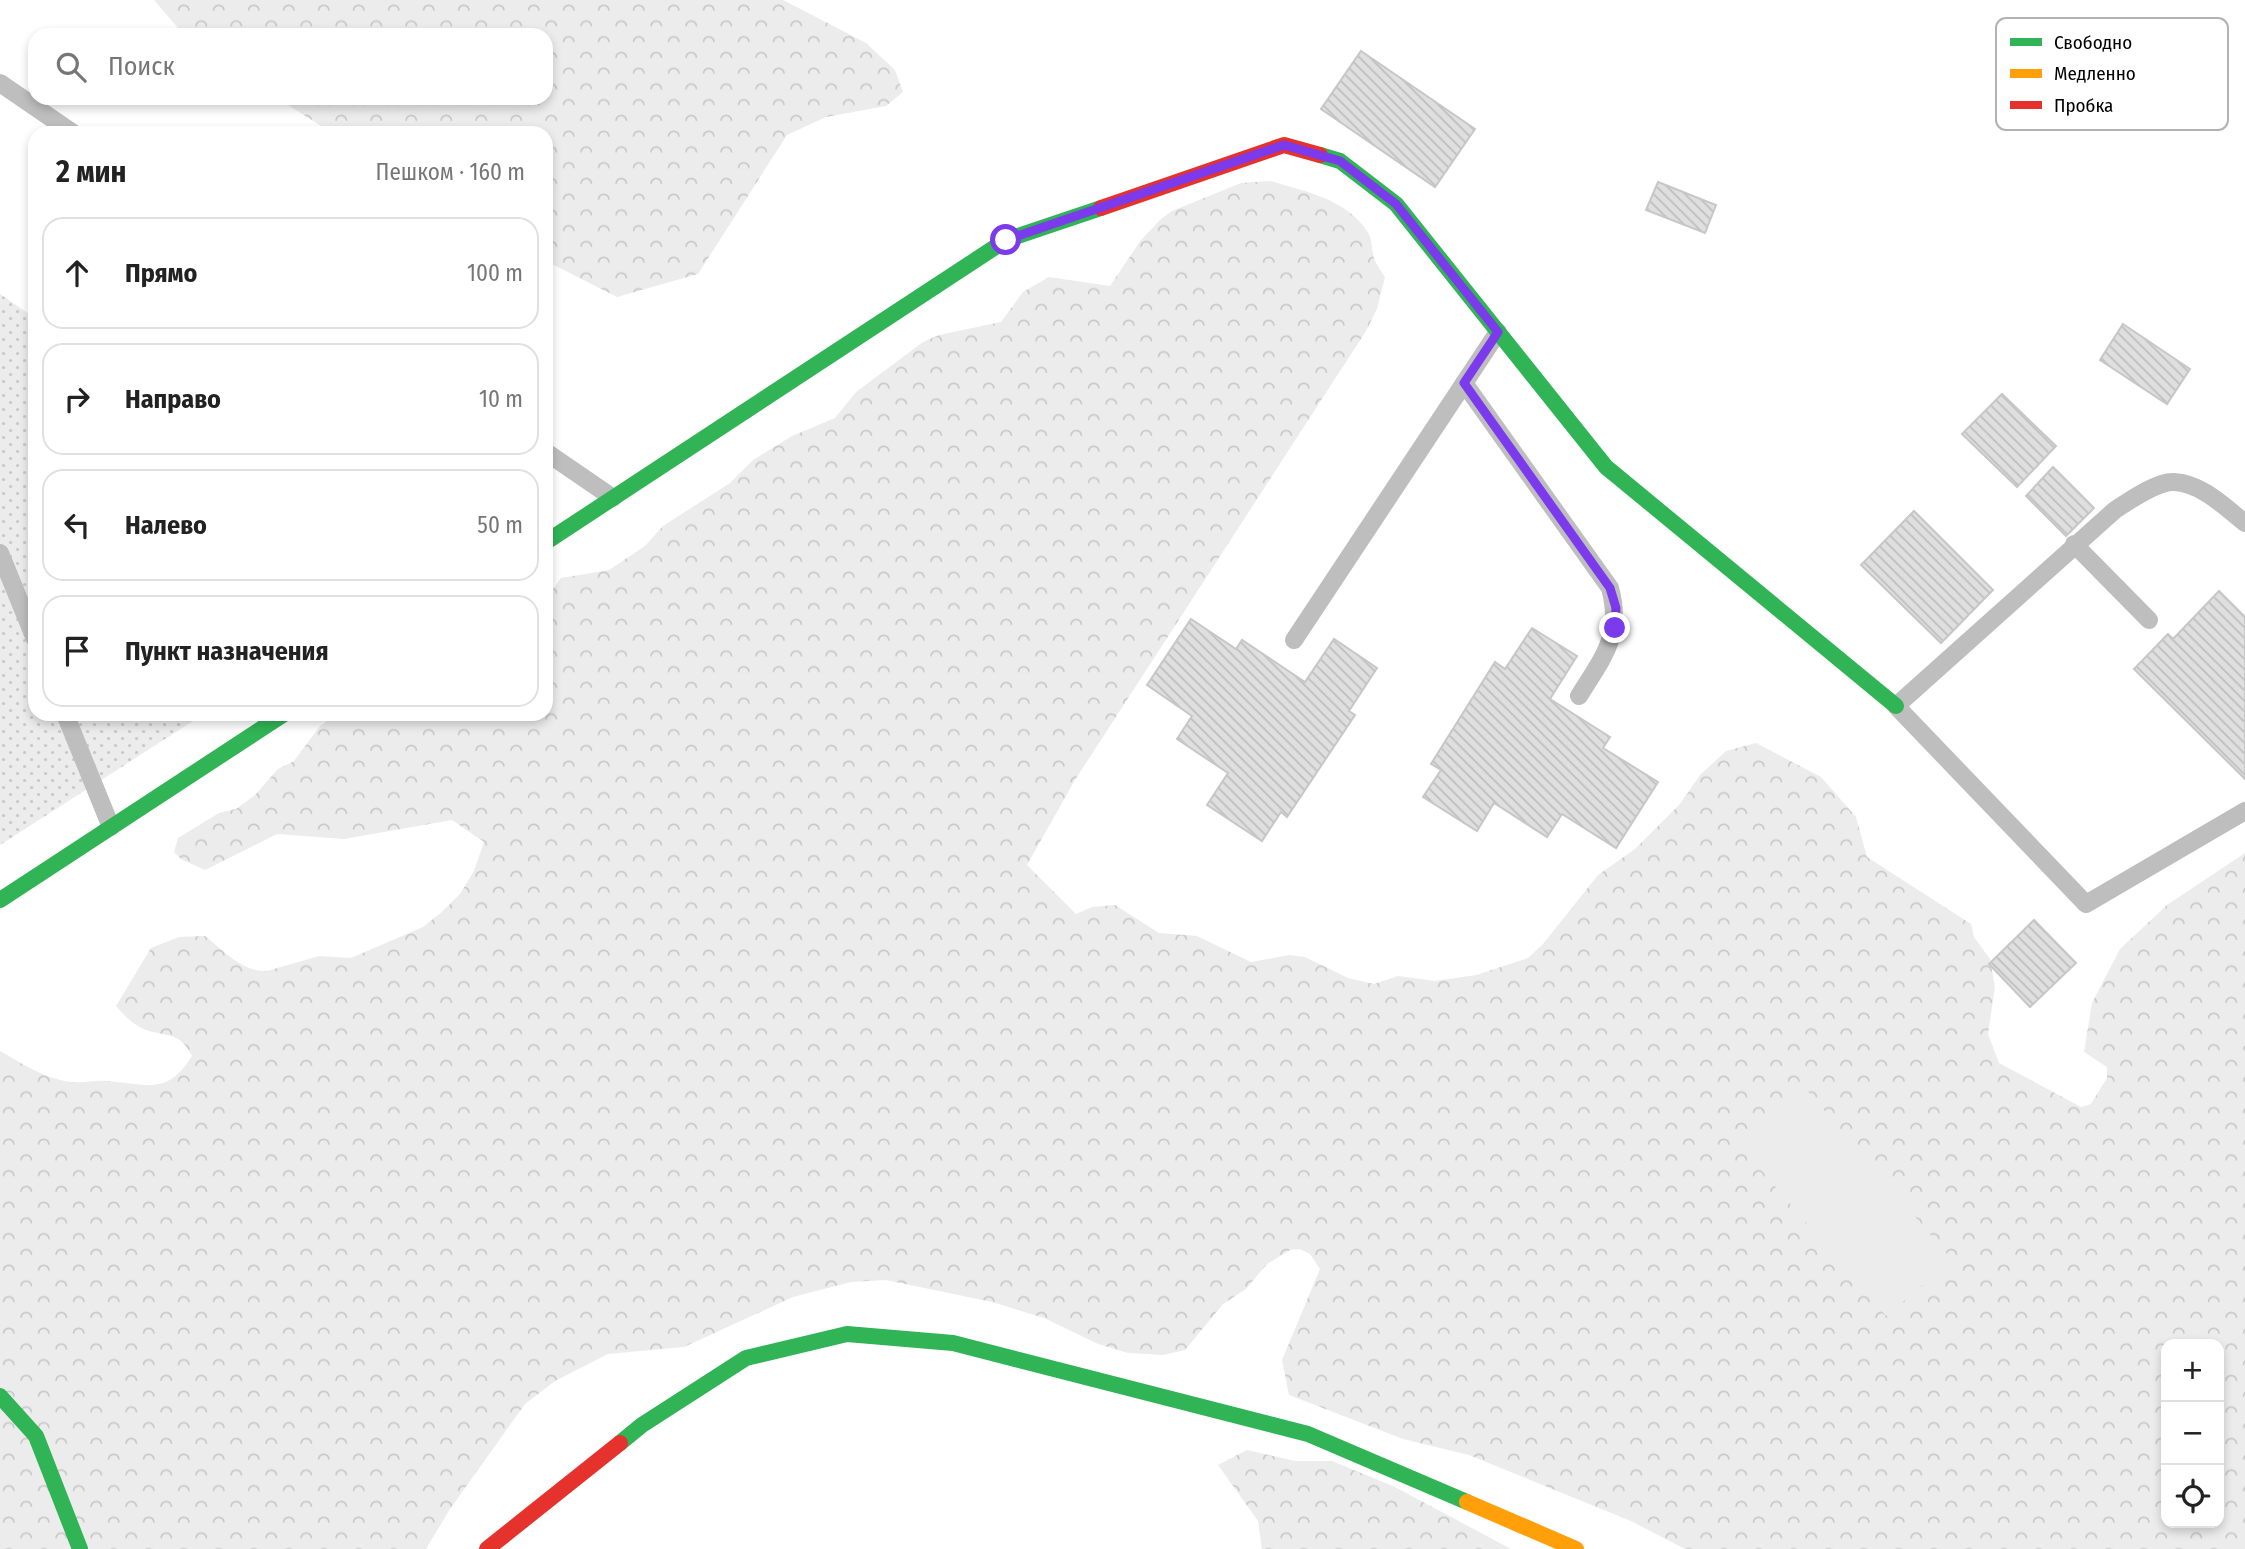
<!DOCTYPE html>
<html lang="ru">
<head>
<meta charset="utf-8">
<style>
	:root { --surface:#fff; --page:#f6f6f6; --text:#222; --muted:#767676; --line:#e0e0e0 }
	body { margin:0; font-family:"Fira Sans Condensed",sans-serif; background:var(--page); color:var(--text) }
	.controls { position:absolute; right:21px; bottom:21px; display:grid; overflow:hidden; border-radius:14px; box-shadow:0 4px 10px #0003 }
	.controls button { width:63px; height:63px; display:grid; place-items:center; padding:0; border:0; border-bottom:2px solid var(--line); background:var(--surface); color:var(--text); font:35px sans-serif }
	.stop { position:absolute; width:21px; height:21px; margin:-16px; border:5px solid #7c3aed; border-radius:50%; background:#fff }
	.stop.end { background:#7c3aed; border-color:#fff; box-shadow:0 2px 7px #0008 }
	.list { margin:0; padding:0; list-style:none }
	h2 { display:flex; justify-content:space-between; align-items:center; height:91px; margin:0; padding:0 28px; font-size:30px }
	h2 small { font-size:23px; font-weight:400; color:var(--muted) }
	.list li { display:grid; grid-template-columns:46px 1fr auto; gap:21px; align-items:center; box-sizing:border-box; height:112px; margin:0 14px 14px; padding:0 14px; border:2px solid var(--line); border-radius:21px }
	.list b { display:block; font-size:26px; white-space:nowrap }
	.list em { font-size:23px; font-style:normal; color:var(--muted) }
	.icon { flex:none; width:38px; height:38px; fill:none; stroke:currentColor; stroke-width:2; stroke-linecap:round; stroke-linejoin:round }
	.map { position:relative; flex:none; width:2245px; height:1549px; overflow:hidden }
	.search { position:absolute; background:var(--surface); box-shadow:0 4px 10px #0003; left:28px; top:28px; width:525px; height:77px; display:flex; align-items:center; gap:18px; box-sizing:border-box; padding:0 24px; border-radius:21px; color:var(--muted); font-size:26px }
	.panel { position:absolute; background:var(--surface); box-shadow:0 4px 10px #0003; left:28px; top:126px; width:525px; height:595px; border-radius:21px }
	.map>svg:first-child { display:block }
	.forest { fill:url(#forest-crowns); fill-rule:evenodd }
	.park { fill:#ececec }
	.garden { fill:url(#garden-dots) }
	.building { fill:url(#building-back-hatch); stroke:#c7c7c7; stroke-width:2 }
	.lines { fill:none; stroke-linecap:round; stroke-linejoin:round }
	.lane { stroke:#bebebe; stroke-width:18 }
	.fast { stroke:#30b455; stroke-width:16 }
	.slow { stroke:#ff9f0a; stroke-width:16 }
	.jam { stroke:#e5322d; stroke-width:16 }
	.route { stroke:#7c3aed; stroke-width:9 }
	.key { fill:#fff; stroke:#b2b2b2; stroke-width:2 }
	.key-label { font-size:19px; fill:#000 }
</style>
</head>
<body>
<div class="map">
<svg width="2245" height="1549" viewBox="0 0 2245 1549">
	<defs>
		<pattern id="forest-crowns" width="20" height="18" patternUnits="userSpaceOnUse" patternTransform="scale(1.75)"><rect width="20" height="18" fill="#ececec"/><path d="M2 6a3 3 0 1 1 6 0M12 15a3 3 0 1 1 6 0" fill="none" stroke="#c9c9c9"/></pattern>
		<pattern id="garden-dots" width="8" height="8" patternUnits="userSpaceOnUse" patternTransform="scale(1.75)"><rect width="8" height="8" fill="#ececec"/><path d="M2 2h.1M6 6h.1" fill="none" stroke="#c9c9c9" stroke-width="1.8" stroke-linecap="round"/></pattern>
		<pattern id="building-back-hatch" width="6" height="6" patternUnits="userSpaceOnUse" patternTransform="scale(1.75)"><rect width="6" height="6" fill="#dfdfdf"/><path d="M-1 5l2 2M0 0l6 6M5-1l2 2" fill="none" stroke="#bebebe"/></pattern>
	</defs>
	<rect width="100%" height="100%" fill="#fff"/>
	<g class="forest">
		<path d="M154,0H783L866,43L895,70L903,92L886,106L826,117L787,135L698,274L617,297L546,261V133H332L277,98H546V35H184Z"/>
		<path d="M1270,181C1304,191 1346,199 1367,231C1373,239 1371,249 1374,258C1376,264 1381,271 1385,277L1377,309L1366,331L1075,780L1027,865L1076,914L1092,907L1115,905L1159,933L1197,936L1251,962L1289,955L1305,957L1348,978L1374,984L1398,976L1435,981L1476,975L1528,958L1543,944L1598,875L1635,849L1680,804L1700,775L1726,751L1756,743L1821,777L1856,817L1867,857L1971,924L1974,937L1990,959L1995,987L1988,1034L1999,1063L2081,1107L2091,1104L2107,1078V1067L2084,1052L2092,1003L2120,949L2167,905L2245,853V1549H1685L1631,1521L1469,1455L1403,1439L1289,1395L1282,1360L1320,1269L1310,1254L1300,1249L1290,1250L1267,1264L1246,1289L1223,1304L1185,1350L1163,1355L1128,1353L1098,1344L1044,1318L992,1302L886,1280L851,1282L793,1297L684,1347L608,1354L555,1381L525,1404L450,1509L426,1549H0V1051C23,1064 48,1081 75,1082C85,1083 96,1080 107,1081C148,1084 167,1096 192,1056C180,1031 166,1037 146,1030C133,1025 125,1016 116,1006L151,948L179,937L205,936C223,950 242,972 267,971L319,956L351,958L423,927L443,911L460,894L474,871L484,842L452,820L344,839L277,834L205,870L181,859L174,852L178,838L219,813L236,809L255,795L278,769L294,761L320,726L337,714H546V599L561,578L609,570L645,546L663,526L730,483L753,460L792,436L835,418L856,392L923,342L939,335L1001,322L1023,292L1049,277L1110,286L1141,240L1161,219L1172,211L1241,183ZM2166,1344H2219V1523H2166Z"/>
		<path d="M1247,1450L1295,1461H1332L1395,1487L1511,1549H1262L1258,1521L1218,1465Z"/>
	</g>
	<path class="park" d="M1805,1088L1952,1260L1886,1316L1739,1144Z"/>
	<path class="garden" d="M0,294L35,318V714H204L0,845Z"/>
	<g class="building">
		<path d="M1361,51L1475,129L1435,187L1321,109Z"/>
		<path d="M1658,182L1716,205L1705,233L1646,210Z"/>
		<path d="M2123,324L2190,369L2167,404L2100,360Z"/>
		<path d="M2002,394L2056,446L2017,487L1962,434Z"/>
		<path d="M2053,467L2094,508L2066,536L2026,496Z"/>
		<path d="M1914,511L1993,590L1941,643L1861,565Z"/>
		<path d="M2219,591L2245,617V779L2134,669L2168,634L2173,639Z"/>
		<path d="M1191,619L1236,649L1242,640L1305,682L1334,639L1377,668L1349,711L1355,715L1287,817L1281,812L1262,841L1207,805L1228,773L1177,739L1192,716L1147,685Z"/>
		<path d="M1532,628L1577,656L1550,699L1610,737L1603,748L1658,782L1616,848L1562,814L1547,837L1494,803L1477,831L1423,797L1441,770L1431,764L1495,662L1505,669Z"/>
		<path d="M2034,920L2076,963L2030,1007L1989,964Z"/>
	</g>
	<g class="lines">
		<g class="lane">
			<path d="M0,83L73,133"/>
			<path d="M1464,383L1610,588C1623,635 1603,657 1579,696"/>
			<path d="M546,452L613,498"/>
			<path d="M2245,523C2225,507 2201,483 2174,482C2157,481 2129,501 2115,510L1896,706L2086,904L2245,811"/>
			<path d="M2074,544L2149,620"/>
			<path d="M0,553L35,639"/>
			<path d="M1294,640L1498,332"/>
			<path d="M65,714L111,827"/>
		</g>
		<g class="fast">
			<path d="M1320,155L1340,161L1396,204L1606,467L1896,706"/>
			<path d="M546,542L1006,240L1101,208"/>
			<path d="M0,900L284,714"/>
			<path d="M0,1396L36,1436L80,1549"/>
			<path d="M620,1443L642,1425L746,1358L847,1334L953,1343L1308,1434L1467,1502"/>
		</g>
		<path class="slow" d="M1467,1502L1576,1549"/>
		<g class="jam">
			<path d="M1101,208L1284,145L1320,155"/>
			<path d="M487,1549L620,1443"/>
		</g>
	</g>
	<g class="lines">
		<path class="route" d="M1006,240L1284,145L1340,161L1396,204L1498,332L1464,383L1610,588L1616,608L1615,628"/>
	</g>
	<rect x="1996" y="18" width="232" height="112" rx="10" class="key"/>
	<rect x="2010" y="38" width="32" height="8" fill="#30b455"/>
	<rect x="2010" y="69" width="32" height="9" fill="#ff9f0a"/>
	<rect x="2010" y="101" width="32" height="8" fill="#e5322d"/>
	<g class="key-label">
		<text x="2054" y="49">Свободно</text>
		<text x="2054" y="80">Медленно</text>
		<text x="2054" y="112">Пробка</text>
	</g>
</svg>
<div class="controls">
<button>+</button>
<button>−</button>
<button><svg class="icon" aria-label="locate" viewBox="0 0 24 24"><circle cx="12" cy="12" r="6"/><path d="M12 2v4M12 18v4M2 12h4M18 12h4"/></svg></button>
</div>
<div class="stop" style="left:1006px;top:240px"></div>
<div class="stop end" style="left:1615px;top:628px"></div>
<div class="search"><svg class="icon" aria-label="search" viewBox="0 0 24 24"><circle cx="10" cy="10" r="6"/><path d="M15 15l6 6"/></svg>Поиск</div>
<section class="panel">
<h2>2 мин<small>Пешком · 160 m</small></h2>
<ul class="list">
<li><svg class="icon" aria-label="ahead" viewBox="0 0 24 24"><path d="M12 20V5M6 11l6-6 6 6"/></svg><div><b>Прямо</b></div><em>100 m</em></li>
<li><svg class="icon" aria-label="right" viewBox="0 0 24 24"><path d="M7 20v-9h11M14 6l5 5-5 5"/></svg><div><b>Направо</b></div><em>10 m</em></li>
<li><svg class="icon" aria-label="left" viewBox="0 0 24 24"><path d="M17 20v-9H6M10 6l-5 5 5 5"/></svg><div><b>Налево</b></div><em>50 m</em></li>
<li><svg class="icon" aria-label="arrive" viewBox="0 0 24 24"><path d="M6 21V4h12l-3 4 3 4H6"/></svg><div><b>Пункт назначения</b></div></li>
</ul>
</section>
</div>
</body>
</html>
